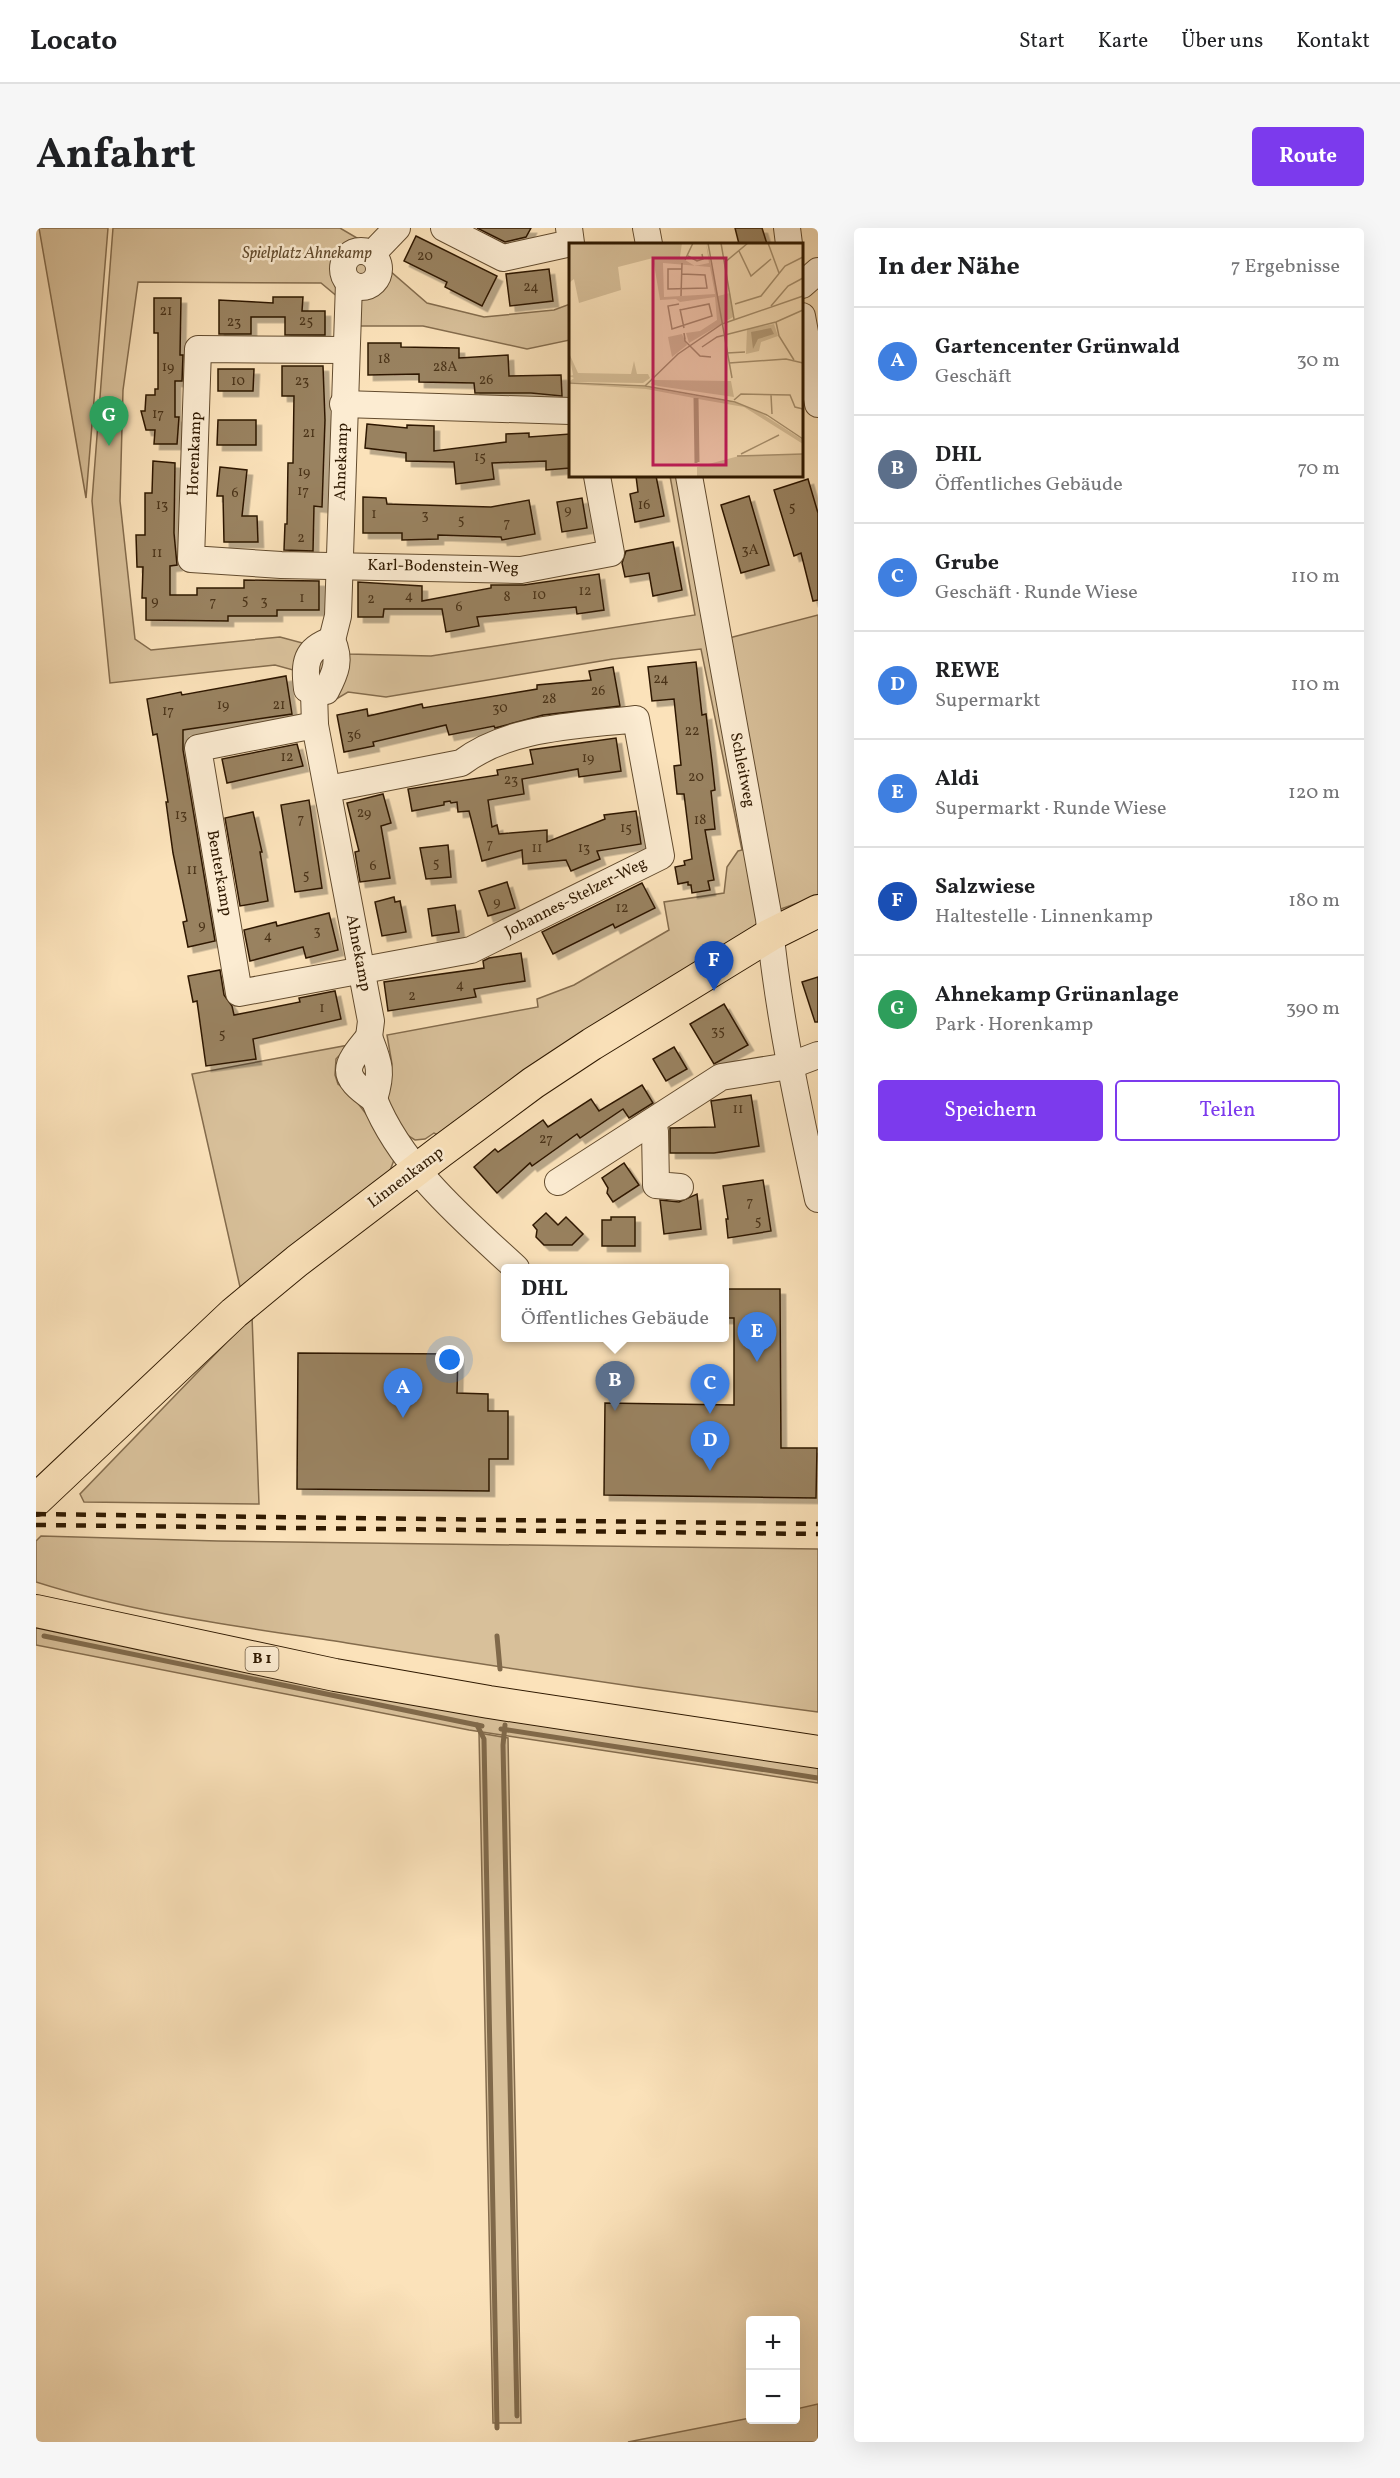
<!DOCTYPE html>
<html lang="de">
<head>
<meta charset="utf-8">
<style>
	:root { --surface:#fff; --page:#f6f6f6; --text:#202124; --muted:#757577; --line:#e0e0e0; --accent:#7c3aed }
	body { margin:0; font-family:Vollkorn,serif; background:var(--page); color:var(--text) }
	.controls { position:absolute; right:18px; bottom:18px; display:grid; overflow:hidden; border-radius:6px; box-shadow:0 6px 24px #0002 }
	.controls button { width:54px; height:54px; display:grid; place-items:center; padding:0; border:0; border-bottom:2px solid var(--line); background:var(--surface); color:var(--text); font:30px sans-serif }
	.you { position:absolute; left:414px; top:1132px; width:21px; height:21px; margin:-15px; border:4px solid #fff; border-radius:50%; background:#1a73e8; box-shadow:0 0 0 9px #1a73e833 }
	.badge { display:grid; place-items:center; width:39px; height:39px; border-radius:50%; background:var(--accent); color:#fff; font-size:20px; font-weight:700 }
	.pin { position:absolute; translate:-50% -50px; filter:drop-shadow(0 2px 3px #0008) }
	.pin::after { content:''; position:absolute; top:32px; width:21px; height:18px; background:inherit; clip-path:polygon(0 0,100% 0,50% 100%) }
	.popup { position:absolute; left:465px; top:1036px; width:228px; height:78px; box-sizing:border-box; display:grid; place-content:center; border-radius:6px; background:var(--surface); filter:drop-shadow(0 2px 4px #0005); font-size:20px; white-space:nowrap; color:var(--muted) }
	.popup b { font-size:22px; color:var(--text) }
	.popup::after { content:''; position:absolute; left:50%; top:100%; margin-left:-12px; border:12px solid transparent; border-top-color:var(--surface) }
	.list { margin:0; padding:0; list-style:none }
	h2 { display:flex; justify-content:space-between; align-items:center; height:78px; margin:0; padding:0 24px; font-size:26px }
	h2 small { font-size:20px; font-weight:400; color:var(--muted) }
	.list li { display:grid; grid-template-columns:39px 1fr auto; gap:18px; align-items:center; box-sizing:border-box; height:108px; padding:0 24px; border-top:2px solid var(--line) }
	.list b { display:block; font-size:22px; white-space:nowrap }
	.list p { margin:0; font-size:20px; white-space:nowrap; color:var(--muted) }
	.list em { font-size:20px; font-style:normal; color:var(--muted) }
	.actions { display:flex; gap:12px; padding:18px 24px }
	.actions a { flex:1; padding:14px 0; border:2px solid var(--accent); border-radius:6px; text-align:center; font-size:21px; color:var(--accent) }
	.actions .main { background:var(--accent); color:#fff }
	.map { position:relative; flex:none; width:782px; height:2214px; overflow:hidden; border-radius:6px }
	header { display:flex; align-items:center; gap:36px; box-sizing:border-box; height:84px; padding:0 30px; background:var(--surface); border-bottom:2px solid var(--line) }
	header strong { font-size:28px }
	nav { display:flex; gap:33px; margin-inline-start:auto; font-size:21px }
	.intro { display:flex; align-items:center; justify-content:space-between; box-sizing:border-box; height:144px; padding:0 36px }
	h1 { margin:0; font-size:42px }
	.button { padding:15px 27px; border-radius:6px; background:var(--accent); color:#fff; font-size:21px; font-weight:700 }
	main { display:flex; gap:36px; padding:0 36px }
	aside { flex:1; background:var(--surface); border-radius:6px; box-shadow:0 6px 24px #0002 }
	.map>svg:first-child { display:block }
	.green { fill:#d8c09a; stroke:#846c4d; stroke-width:1.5 }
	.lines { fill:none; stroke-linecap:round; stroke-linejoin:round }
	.stream { stroke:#80694a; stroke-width:5 }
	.building { fill:#998261; stroke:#2f1900; stroke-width:1.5; filter:url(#shadow) }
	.minor-casing { stroke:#624b2e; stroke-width:28 }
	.major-casing { stroke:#2f1900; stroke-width:34 }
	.minor { stroke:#fcecd2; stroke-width:26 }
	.major { stroke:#fbe2ba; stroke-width:32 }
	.rail { stroke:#2f1900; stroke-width:4.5; stroke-dasharray:10 10; stroke-linecap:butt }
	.labels { text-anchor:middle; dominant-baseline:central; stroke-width:5; stroke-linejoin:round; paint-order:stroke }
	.number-label { font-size:14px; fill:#4a3318 }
	.shield { fill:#fcecd2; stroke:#6c583f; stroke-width:1.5 }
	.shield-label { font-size:15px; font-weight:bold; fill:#2f1900 }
	.park-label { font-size:16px; font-style:italic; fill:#624b2e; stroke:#fcecd2 }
	.street-label { font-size:16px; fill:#2f1900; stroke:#fcecd2 }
	.inset-river { fill:none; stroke:#b69e7b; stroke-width:3 }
	.inset-road { fill:none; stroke:#a99270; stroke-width:1.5 }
	.view { fill:#c2185b; fill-opacity:0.15; stroke:#c2185b; stroke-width:3 }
	.inset-edge { fill:none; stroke:#2f1900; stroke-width:3 }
</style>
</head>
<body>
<header>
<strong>Locato</strong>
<nav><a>Start</a><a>Karte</a><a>Über uns</a><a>Kontakt</a></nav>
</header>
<div class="intro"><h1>Anfahrt</h1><a class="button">Route</a></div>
<main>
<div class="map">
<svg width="782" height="2214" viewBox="0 0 782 2214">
	<defs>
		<filter id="shadow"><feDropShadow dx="5.5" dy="5.5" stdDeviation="0" flood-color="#0004"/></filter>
	</defs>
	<rect width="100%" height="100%" fill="#fbe2ba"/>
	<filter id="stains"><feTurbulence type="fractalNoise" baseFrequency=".00333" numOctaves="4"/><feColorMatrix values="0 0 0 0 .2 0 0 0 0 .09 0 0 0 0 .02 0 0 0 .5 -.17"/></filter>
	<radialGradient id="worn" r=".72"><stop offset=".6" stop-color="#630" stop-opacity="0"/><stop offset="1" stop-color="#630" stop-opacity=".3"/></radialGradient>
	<g class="green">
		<path d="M3,0H72L50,270Z"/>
		<path d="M77,0H304L326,13L345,16L353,42L391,75L448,89L518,82L534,76V112L491,121L387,98H318L303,70L285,55L102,54L87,162L84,273L99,411L115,422L244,409L270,416L309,409L312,426L395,428L659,387L634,248H660L689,411L782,387V668L742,682L404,908L398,905L389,911L379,912L371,907L355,884L351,871L356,836L351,807L502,779L501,771L538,757L633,702L628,674L688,665L691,639L702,623L706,622L665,421L577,431L350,469L312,464L292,476L265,471L261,443L239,437L74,455L56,273Z"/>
		<path d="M313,817L300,831L299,847L302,856L315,866L352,915L358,932L352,948L204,1059L156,846Z"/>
		<path d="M216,1088L223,1276L48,1274L44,1266Z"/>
		<path d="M5,1308L182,1313L782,1321V1484C625,1463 468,1440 311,1415C207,1399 100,1386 0,1354V1313Z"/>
		<path d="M0,1393L782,1531V1555L433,1502L0,1417Z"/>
		<path d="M443,1505L472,1510L485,2195H457Z"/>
		<path d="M782,2176V2214H592L714,2190L760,2192V2181Z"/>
	</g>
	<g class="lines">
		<g class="stream">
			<path d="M8,1408L446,1498"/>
			<path d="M461,1408L464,1441"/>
			<path d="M441,1497L448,1511L461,2200"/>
			<path d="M469,1497L467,1517L481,2188"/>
			<path d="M465,1501L782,1550"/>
		</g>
	</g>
	<g class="building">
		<path d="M441,0H495L490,9L469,14Z"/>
		<path d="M699,0H726L731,16H703Z"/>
		<path d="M380,8L461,48L446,78L409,59L411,54L368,33Z"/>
		<path d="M513,41L517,73L474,78L470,46Z"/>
		<path d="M237,69H267L266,83H289V107H249V89H215V106H183V72L237,75Z"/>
		<path d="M118,70H145L144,127H147L146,153H139V189H143L141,216H118L119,202H110L105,183H109L110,167H119V161H122V105H118Z"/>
		<path d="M332,115H365V119L423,120V130L472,127L473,148L525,147L526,168L495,165H439L438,155L383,154V146L332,147Z"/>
		<path d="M246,138H287L289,192L286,279L278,278L277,323L248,322L249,296H251L252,235H257L258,168H246Z"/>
		<path d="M182,141H218L217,163H182Z"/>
		<path d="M182,192H220V217H181Z"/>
		<path d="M331,196L371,200V197L398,198V223L470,214V206L493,205V209L534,206V240L510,242V233L456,235L458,251L420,256L418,234L370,233V225L329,220Z"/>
		<path d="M117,233L139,235L138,305L141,337L134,338V367H161V360H208V352L283,353V382H241V388H192V393L110,392V370H106L107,339H101L100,307H109V265H116Z"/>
		<path d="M184,239L211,242L206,288H221L222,314H188L187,268H181Z"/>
		<path d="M600,248H620L628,288L599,294L594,266L602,264Z"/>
		<path d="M772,251L782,285V372L777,373L765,325L758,328L738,262Z"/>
		<path d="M713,268L733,337L705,345L685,277Z"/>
		<path d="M327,269L350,270L351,276L455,279L493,272L499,306L466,312L465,309L402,307V311L366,312V305H327Z"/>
		<path d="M546,270L551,300L526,304L521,274Z"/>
		<path d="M637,314L646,362L617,368L613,345L589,349L586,335L590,323Z"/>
		<path d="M563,346L568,382L541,386L540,379L441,389L443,398L410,404L406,381H348L347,389H322V354L386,358V373L455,360V357H488Z"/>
		<path d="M660,434L666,487L670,486L676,534L679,562L675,563L679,601L669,602L678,652L672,653L674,662L656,665L655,657H652V654L642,656L639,639L649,637L648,633L656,631L648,566H641L638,538L645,537L638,471L616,473L612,439Z"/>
		<path d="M577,439L584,478L507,487L459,500L458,498L413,507L410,497L337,514L338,518L308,524L301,487L331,481L332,488L386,476L387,480L501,461V457L555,452L553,443Z"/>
		<path d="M250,448L256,486L147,502V522L179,713L152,719L147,694L151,693L137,625L130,574H132L121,506L117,507L111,471L145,464L146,467Z"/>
		<path d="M580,510L585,543L543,549L542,541L486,551L488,566L452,572L456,599L461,597L463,606L511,602V614L569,591L568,587L600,583L605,616L561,623L564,631L535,643L530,632L487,636L486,622L446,633L433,583L422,584L421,574L415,575L414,573L408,574V577L376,583L372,561L462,547L461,542L497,536L494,522Z"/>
		<path d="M261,516L267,538L191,555L186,531Z"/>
		<path d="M347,566L355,595L345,598L354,650L324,654L319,624L323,623L311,575Z"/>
		<path d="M273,572L286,660L259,664L245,577Z"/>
		<path d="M217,584L226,624H224L232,673L204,678L189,590Z"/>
		<path d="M412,617L415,649L390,651L384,620Z"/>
		<path d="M471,654L479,680L452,688L443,663Z"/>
		<path d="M606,655L619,680L579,700L577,696L517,726L506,704Z"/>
		<path d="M358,669L359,674L364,673L370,704L346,708L339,674Z"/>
		<path d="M419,677L423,704L396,708L392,681Z"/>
		<path d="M293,685L302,722L270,730L267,719L214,733L208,702L240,694L241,698Z"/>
		<path d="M485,725L489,753L438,761L440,769L352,783L348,754L448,740L447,733L453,730Z"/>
		<path d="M184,742L188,767L196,778L198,787L264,774L263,770L299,763L305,791L217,811L220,831L170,838L161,773L157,774L152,748Z"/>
		<path d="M782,749V794H779L766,754Z"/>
		<path d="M688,776L712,817L678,836L654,796Z"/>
		<path d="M638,819L651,841L630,853L617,831Z"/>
		<path d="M606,857L617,875L593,890L587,881L544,910L541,906L496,938L494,935L461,965L438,939L459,921L462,924L507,892L512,899L555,871L563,883Z"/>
		<path d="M715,867L723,918L678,925H634V900L679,899L675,873Z"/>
		<path d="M588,935L603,957L577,974L571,965L572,960L566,950Z"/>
		<path d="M727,952L735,1003L692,1010L690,991H692L687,958Z"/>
		<path d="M661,966L665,1001L628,1006L624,972L643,974Z"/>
		<path d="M510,985L522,997L530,989L547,1006L536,1017H508L500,1009L501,1002L497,997Z"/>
		<path d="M575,989H599V1018H566V992H575Z"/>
		<path d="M688,1061H744L745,1220H781L780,1270L568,1267L569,1175L698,1177V1090H688Z"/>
		<path d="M262,1125L422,1126L421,1165L452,1166V1183H472V1231H453V1263L261,1261Z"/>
	</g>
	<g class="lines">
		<defs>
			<g id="minor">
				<path d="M408,0L467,30L535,15L533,0"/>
				<path d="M610,0L613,16"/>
				<path d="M751,0L753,16"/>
				<circle cx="325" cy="41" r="18"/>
				<path d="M336,26L361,0"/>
				<path d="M766,57L782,43"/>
				<path d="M766,88L782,176"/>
				<path d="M310,122L162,121L155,331L245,337L485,342L575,325L561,248"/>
				<path d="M307,176L534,183"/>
				<path d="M653,248L733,691C742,786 762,878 782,971"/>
				<path d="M296,412L302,388L313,55"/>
				<path d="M296,412C305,432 300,444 290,463L278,464L271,461C268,435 269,421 296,412Z"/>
				<path d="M278,464L279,497L335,793L333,809"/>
				<path d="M279,497L162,520L203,765L435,722L625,628L600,491C542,498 474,498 425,535L292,561"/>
				<path d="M333,809C343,835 347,843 338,871C303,847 308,839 333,809Z"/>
				<path d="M338,871C365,939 428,992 480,1040"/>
				<path d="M614,895L619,903L620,957L644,959"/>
				<path d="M522,954L685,849L753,838L782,827"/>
			</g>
			<g id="major">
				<path d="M0,1272L198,1085L261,1033L404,924L497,855L556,816L734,707L782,683"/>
				<path d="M0,1383L299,1447L453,1474L782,1524"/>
			</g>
		</defs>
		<use href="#minor" class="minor-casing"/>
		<use href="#major" class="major-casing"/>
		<use href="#minor" class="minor"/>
		<use href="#major" class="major"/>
		<g class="rail">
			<path d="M0,1286L782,1296"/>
			<path d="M0,1297L782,1306"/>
		</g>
	</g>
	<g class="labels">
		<g class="number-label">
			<text x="389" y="28">20</text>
			<text x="495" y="59">24</text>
			<text x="130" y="83">21</text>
			<text x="270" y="93">25</text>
			<text x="198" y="94">23</text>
			<text x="348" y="131">18</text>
			<text x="132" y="139">19</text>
			<text x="409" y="139">28A</text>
			<text x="450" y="152">26</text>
			<text x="202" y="153">10</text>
			<text x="266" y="153">23</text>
			<text x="122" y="186">17</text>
			<text x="273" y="205">21</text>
			<text x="444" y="229">15</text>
			<text x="268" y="244">19</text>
			<text x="267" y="263">17</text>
			<text x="199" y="265">6</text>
			<text x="126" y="277">13</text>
			<text x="608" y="277">16</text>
			<text x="756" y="279">5</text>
			<text x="532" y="282">9</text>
			<text x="338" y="286">1</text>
			<text x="389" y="287">3</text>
			<text x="425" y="292">5</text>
			<text x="471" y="295">7</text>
			<text x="265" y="310">2</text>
			<text x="714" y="322">3A</text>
			<text x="121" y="325">11</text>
			<text x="549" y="363">12</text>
			<text x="503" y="367">10</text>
			<text x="373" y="368">4</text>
			<text x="471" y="369">8</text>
			<text x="266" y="370">1</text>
			<text x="335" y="371">2</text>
			<text x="209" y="372">5</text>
			<text x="119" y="373">9</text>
			<text x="228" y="373">3</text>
			<text x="177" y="374">7</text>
			<text x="423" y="379">6</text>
			<text x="625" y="451">24</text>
			<text x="562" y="463">26</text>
			<text x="513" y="471">28</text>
			<text x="187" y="477">19</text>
			<text x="243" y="477">21</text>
			<text x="464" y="480">30</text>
			<text x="132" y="483">17</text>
			<text x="656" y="503">22</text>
			<text x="318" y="507">36</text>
			<text x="251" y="529">12</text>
			<text x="552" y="530">19</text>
			<text x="660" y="549">20</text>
			<text x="475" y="552">23</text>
			<text x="328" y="585">29</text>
			<text x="145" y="587">13</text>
			<text x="265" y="591">7</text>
			<text x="664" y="592">18</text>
			<text x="590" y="600">15</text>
			<text x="454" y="616">7</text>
			<text x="501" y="620">11</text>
			<text x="548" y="620">13</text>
			<text x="400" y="635">5</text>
			<text x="337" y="638">6</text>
			<text x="156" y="642">11</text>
			<text x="270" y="647">5</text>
			<text x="461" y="674">9</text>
			<text x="586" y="680">12</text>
			<text x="166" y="697">9</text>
			<text x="281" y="703">3</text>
			<text x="232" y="708">4</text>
			<text x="424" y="757">4</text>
			<text x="376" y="768">2</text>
			<text x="286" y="780">1</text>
			<text x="682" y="803">35</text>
			<text x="186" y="806">5</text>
			<text x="702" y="881">11</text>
			<text x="510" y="911">27</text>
			<text x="714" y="974">7</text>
			<text x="722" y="993">5</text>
		</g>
		<rect class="shield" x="209.5" y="1419" width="33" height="24" rx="4.5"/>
		<g class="shield-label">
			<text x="226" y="1431">B 1</text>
		</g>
		<g class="park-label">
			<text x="271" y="26">Spielplatz Ahnekamp</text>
		</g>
		<g class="street-label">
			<text transform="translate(159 226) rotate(-88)">Horenkamp</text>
			<text transform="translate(306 234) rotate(-88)">Ahnekamp</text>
			<text transform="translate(407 339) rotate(1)">Karl-Bodenstein-Weg</text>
			<text transform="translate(706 542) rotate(79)">Schleitweg</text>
			<text transform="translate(183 645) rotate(80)">Benterkamp</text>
			<text transform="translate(540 670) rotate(-27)">Johannes-Stelzer-Weg</text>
			<text transform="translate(322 725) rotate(79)">Ahnekamp</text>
			<text transform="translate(370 950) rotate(-37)">Linnenkamp</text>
		</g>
	</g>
	<g transform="translate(533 15)">
		<rect width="234" height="234" fill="#fbe2ba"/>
		<path d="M0,0H113L111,14L126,23L140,20L137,0L149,53L161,50L164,74L120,100L117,90L131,88L148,77L146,54L111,59L107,56L91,57L84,15L49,24L52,47L10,60L5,36L0,40ZM94,20L141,24L146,51L95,54ZM205,81L209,93L192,99L190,108L177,111L178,86ZM113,91L118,102L103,114L99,94ZM0,110L9,130L62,131L65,118L68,131H79L81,135L74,140L0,139L5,135L0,133L4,132ZM85,137L162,138L165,154L89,143L82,141ZM0,141L77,144L167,160L192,170L234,197V201L175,164L129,156L127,220L125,155L77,146ZM234,211V234H128V224L170,213Z" fill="#d8c09a" fill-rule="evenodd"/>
		<path d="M202,85L205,91L189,96L184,106L182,89Z" fill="#b69e7b"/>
		<path class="inset-river" d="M126,155L127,220M128,155L129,219"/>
		<path class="inset-road" d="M139,0L163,135M152,0L165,76M199,0L210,30M170,8L182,33L202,16M119,13L128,18L134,16L133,11M116,17L124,0M155,20L179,0M113,31L136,32L138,45L99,46V26H113M112,53L113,20M110,61L99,63L103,86L143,73L140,61L111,67M166,61L192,53L216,23L234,14M202,63L219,43L234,35M111,66L115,85M207,79L210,93L225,117M116,96L115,90L116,98L131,113L142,114M133,104L148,94L207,79L234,67M158,110L176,109M160,120L217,116L234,120M0,140L76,143L166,159L198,172M76,143L109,111L153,81L234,53M202,152L203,171M165,157L172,151L221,152L226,164L234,166M198,172L234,196M172,211L210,192M168,213L234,211"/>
		<path class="view" d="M84,15H157V222H84Z"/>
		<rect width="234" height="234" class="inset-edge"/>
	</g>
	<rect width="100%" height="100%" filter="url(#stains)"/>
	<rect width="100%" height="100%" fill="url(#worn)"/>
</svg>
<div class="controls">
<button>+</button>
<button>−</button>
</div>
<div class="you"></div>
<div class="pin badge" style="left:367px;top:1190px;background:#3f7fe0">A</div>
<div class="pin badge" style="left:579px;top:1183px;background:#5c6f8a">B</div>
<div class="popup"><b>DHL</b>Öffentliches Gebäude</div>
<div class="pin badge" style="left:674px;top:1186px;background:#3f7fe0">C</div>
<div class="pin badge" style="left:674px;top:1243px;background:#3f7fe0">D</div>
<div class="pin badge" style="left:721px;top:1134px;background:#3f7fe0">E</div>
<div class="pin badge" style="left:678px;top:763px;background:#1a4fb4">F</div>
<div class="pin badge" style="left:73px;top:218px;background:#2e9e5b">G</div>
</div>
<aside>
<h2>In der Nähe<small>7 Ergebnisse</small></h2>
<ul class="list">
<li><span class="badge" style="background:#3f7fe0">A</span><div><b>Gartencenter Grünwald</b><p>Geschäft</p></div><em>30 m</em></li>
<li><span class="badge" style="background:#5c6f8a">B</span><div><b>DHL</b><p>Öffentliches Gebäude</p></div><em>70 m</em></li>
<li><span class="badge" style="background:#3f7fe0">C</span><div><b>Grube</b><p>Geschäft · Runde Wiese</p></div><em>110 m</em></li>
<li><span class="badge" style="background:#3f7fe0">D</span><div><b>REWE</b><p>Supermarkt</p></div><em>110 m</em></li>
<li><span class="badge" style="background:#3f7fe0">E</span><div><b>Aldi</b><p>Supermarkt · Runde Wiese</p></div><em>120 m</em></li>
<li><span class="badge" style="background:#1a4fb4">F</span><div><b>Salzwiese</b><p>Haltestelle · Linnenkamp</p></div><em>180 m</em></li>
<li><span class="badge" style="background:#2e9e5b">G</span><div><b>Ahnekamp Grünanlage</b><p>Park · Horenkamp</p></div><em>390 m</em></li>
</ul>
<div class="actions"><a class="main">Speichern</a><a>Teilen</a></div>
</aside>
</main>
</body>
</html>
